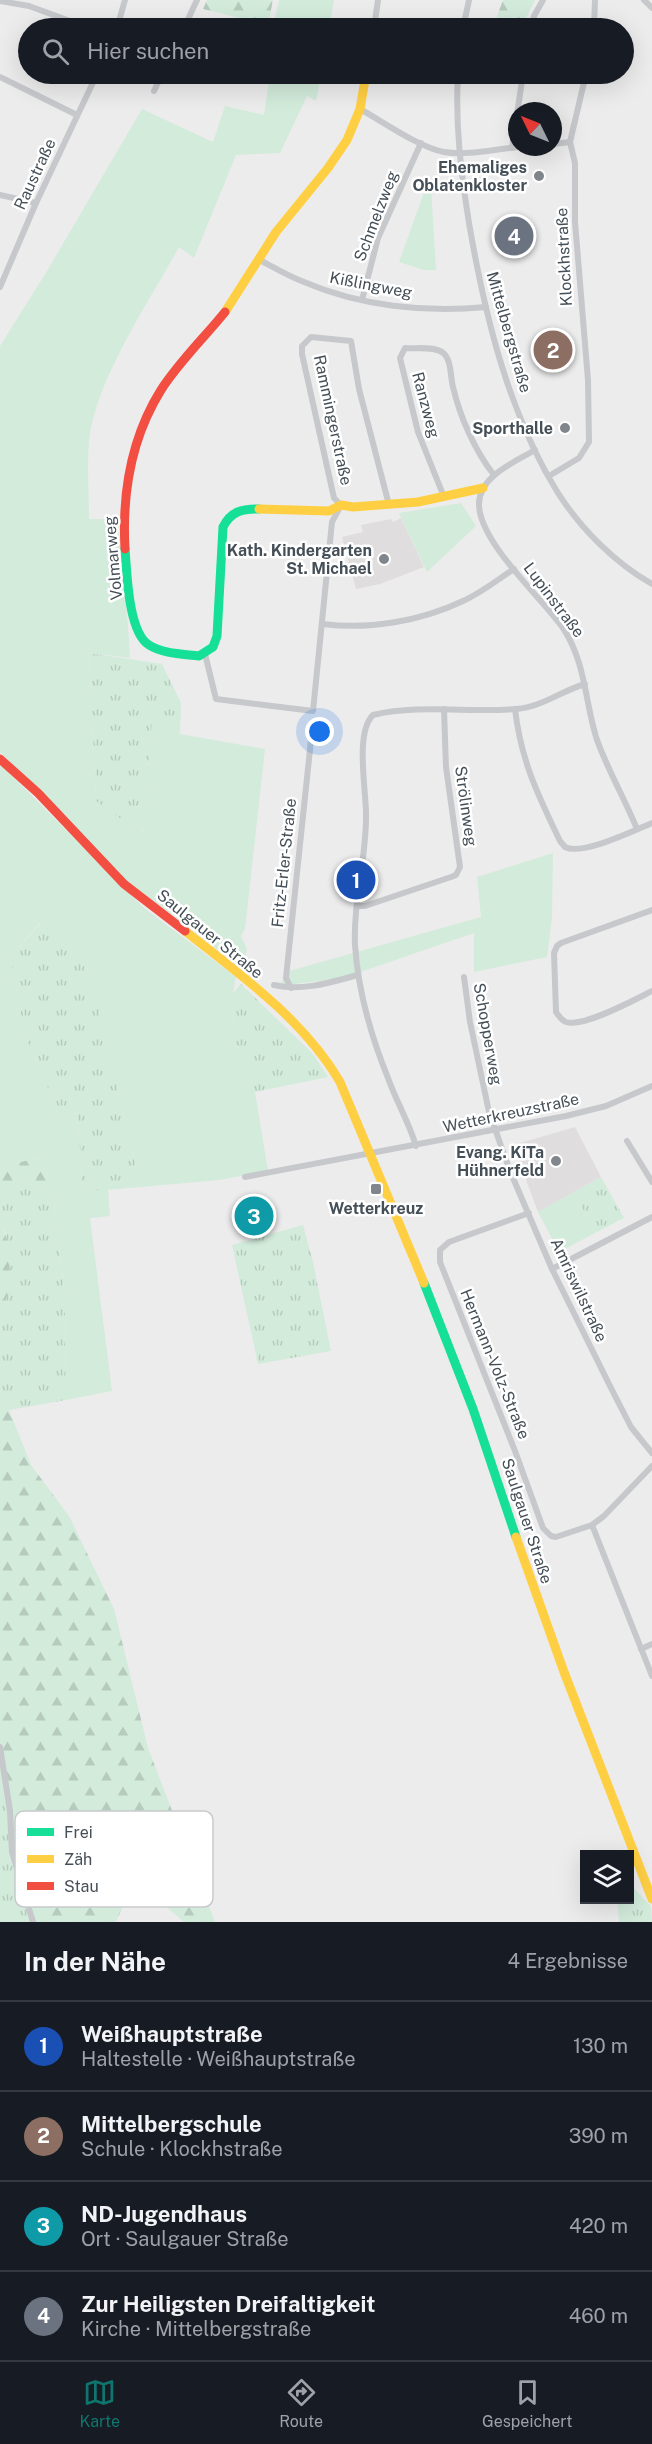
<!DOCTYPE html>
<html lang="de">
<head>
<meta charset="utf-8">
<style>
	:root { --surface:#171b24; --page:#242831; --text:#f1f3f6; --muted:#9ea1a6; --line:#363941; --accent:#0f766e }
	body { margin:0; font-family:"Public Sans",sans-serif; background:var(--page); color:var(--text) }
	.controls { position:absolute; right:18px; bottom:18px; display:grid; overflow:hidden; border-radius:0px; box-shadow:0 6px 24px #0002 }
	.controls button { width:54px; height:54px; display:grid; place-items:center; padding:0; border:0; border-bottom:2px solid var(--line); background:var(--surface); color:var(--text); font:30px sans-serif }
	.compass { position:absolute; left:508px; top:102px; width:54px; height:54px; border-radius:50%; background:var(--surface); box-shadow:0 6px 24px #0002; rotate:313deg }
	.you { position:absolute; left:320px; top:732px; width:21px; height:21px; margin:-15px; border:4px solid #fff; border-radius:50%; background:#1a73e8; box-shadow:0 0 0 9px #1a73e833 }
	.badge { display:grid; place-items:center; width:39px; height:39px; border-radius:50%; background:var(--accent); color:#fff; font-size:20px; font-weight:700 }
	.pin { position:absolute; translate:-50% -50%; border:3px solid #fff; box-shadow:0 2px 6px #0006 }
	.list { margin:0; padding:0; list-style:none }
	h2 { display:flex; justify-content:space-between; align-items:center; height:78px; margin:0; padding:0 24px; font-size:26px }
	h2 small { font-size:20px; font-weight:400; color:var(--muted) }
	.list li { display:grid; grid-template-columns:39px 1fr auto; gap:18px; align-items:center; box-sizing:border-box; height:90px; padding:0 24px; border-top:2px solid var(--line) }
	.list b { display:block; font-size:22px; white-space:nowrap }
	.list p { margin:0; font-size:20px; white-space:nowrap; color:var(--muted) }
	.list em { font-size:20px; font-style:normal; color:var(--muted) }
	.icon { flex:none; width:33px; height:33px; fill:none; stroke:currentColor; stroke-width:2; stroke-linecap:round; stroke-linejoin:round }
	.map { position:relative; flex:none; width:652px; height:1922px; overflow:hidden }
	.search { position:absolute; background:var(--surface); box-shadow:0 6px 24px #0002; left:18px; right:18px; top:18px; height:66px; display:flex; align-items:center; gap:15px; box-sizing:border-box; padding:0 21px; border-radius:33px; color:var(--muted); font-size:22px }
	.sheet { height:438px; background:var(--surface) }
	nav { display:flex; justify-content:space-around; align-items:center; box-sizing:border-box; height:84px; border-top:2px solid var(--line); background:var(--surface); font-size:16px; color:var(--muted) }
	nav a { display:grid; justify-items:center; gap:3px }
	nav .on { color:var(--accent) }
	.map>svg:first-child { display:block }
	.education { fill:#dfdddd }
	.grass { fill:url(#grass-tufts) }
	.forest { fill:url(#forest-firs) }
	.green { fill:#d2ebdb }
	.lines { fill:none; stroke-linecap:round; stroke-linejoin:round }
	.street { stroke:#c6c8cb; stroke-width:6 }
	.fast { stroke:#16e098; stroke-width:9 }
	.slow { stroke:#ffcf43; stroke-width:9 }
	.jam { stroke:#f24e42; stroke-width:9 }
	.poi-dot { fill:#80868b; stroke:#fff; stroke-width:2 }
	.labels { text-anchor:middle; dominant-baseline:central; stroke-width:5; stroke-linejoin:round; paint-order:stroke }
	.poi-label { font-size:16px; font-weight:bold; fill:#454f57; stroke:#fff; text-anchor:end }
	.street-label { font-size:16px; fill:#454f57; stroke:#fff }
	.key { fill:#fff; stroke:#c7cacd; stroke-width:1.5 }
	.key-label { font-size:16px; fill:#454f57 }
</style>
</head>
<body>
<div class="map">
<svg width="652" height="1922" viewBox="0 0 652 1922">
	<defs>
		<pattern id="grass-tufts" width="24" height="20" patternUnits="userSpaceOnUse" patternTransform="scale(1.5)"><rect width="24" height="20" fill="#d2ebdb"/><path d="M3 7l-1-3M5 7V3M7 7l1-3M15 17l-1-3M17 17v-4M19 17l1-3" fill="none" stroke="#b6cbbe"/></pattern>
		<pattern id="forest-firs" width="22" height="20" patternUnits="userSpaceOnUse" patternTransform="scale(1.5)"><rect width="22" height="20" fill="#d2ebdb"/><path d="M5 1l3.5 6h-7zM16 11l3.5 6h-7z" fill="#b6cbbe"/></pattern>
	</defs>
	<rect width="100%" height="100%" fill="#edecec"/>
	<g class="education">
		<path d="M401,518L424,567L380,584L356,589L342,537L363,532L361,525L391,519L393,522Z"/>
		<path d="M575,1127L601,1177L538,1212L513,1145Z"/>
	</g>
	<g class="grass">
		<path d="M89,653L162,664L181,703L180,734L152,724L142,835L96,802Z"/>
		<path d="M41,923L90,972L141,1187L83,1192L77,1113L61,1118L25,1036L10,957Z"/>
		<path d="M241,984L313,1054L328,1077L255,1092L234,1038L233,993Z"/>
		<path d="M601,1177L624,1218L595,1233L574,1192Z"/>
		<path d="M14,1181C27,1181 40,1190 53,1194L65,1299L66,1400L9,1410L0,1400V1331L8,1289L6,1233L0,1220V1211Z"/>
		<path d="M303,1225L313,1262L331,1351L258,1364L232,1245Z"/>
		<path d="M0,1747L33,1922H0Z"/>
		<path d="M630,1884L651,1906L652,1922H619L617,1900H630Z"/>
	</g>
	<g class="forest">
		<path d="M207,0H273L268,25L203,9Z"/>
		<path d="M503,0H535L522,26L496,19Z"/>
		<path d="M39,1158L53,1194C40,1190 27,1181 14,1181L0,1211V1166Z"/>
		<path d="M0,1220C17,1256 8,1293 0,1331Z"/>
		<path d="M0,1400L9,1410L31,1465L69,1516L114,1609L148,1748L215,1922H184L134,1879L116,1922H33L12,1852L0,1747Z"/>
	</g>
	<g class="green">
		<path d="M279,0H334L329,28H273Z"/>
		<path d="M270,74H321L316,101L307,96L280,153L236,155L194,258L179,247C150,300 95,381 89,441C87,466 89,493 89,519H118C121,566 128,611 130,658L89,653L96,801L142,834L152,723L180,734L265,749L245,929L241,936L247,949L242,968L118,874L85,837L0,752V346L47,271L142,109L213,142L225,106L264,115Z"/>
		<path d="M426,187H431L436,270H424L399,262Z"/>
		<path d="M461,503L476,526L427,572L399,513Z"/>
		<path d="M0,764L144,908L236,977L233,993L234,1038L255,1092L268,1171L219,1180L141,1187L90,972L40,923L10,957L25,1036L61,1118L77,1113L83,1192L108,1189L110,1216L90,1218L112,1391L66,1400L65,1299L53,1194L39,1158L0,1166Z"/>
		<path d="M553,853L552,918L547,957L474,972V933L343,978L279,986L289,971L481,917L477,877Z"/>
		<path d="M574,1192L595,1233L559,1252L538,1212Z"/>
	</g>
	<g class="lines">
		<g class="street">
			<path d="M644,0L652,8"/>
			<path d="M0,1L29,6L89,28"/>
			<path d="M117,28L125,0"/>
			<path d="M184,28L197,0"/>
			<path d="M374,28L378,0"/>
			<path d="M463,28L469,0"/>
			<path d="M531,28L534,16L543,0"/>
			<path d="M594,28L595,0"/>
			<path d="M222,74L231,77"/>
			<path d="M458,74C455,124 461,173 469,223C485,316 508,412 558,493C581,529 615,563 652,584"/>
			<path d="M0,77L77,115"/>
			<path d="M154,91L162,74"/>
			<path d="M360,109C382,121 420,148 444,152C467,156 495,149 519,147"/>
			<path d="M570,142L586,74"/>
			<path d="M512,148L523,74"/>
			<path d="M0,195L36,203"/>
			<path d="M258,259C273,267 288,276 304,282C360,306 425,313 486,307"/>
			<path d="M0,287L36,203L97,74"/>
			<path d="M362,300L378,238L421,143"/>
			<path d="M535,450C515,462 479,476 479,504C479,542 541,597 563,628C585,661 585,700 596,737C607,769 624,797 637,829"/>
			<path d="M549,476L579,458L589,442L588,380L575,222V163L570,142L553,144"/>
			<path d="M444,497L418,432L400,358L405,348C415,349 433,346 442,352C452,359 450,376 453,387C460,417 475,451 494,475"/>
			<path d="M323,624C369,630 421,621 463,601C481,593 497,580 514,569"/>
			<path d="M205,654L216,699L313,711L332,522L341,505L334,498L302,354V346L311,337L351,341L359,389L389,505"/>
			<path d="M515,709C521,761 538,795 560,841L565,847C582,856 635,830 652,823"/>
			<path d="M358,906H365L451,877L456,875L460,867L446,767L444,709"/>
			<path d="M652,910L561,943L557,946L554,953L556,1012C559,1016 561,1020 566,1022C583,1028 636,999 652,991"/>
			<path d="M464,977L470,1022L489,1112L510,1171L552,1269L611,1388L631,1427L652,1453"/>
			<path d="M274,985C301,992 332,982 358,975"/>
			<path d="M291,988L286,978L287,968L311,740"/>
			<path d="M627,1141L652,1182"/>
			<path d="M416,1146C409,1122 396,1101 388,1078C371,1036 358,991 355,945C353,901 367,857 366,813C366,790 355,732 373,715C420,704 468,713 516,709C542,707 561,691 585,684"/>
			<path d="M245,1177L566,1116L606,1106L652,1086"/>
			<path d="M529,1213L449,1242L440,1250V1262L515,1451L543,1528L551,1536L556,1537L592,1525L652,1676"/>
			<path d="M552,1269L652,1217"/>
			<path d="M592,1525L604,1516L652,1466"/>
			<path d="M641,1649L652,1644"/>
			<path d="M0,1747L10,1811L12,1852L33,1922"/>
		</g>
		<g class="fast">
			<path d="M125,549C127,572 128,632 149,645C163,654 183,654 199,656L213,647L217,636L223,527C231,511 242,509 259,509"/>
			<path d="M424,1283L473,1409L516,1537"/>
		</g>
		<g class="slow">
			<path d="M225,312L276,232L328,168L347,140L360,109L366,74"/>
			<path d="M259,509L329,511L341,505L353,507L418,502L483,488"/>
			<path d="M185,931C241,975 304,1020 340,1082L424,1283"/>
			<path d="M516,1537L564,1672L652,1899"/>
		</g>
		<g class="jam">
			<path d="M125,549C122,493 131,438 161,390C179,362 204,338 225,312"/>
			<path d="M0,759L38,793L124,884L185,931"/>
		</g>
	</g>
	<g class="poi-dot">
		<circle cx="539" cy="176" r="6"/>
		<circle cx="565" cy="428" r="6"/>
		<circle cx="384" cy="559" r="6"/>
		<circle cx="556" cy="1161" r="6"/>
		<rect x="370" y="1183" width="12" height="12" rx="3"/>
	</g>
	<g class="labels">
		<g class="poi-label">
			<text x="527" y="167">Ehemaliges<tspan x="527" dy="18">Oblatenkloster</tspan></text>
			<text x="553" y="428">Sporthalle</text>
			<text x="372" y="550">Kath. Kindergarten<tspan x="372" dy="18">St. Michael</tspan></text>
			<text x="544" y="1152">Evang. KiTa<tspan x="544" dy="18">Hühnerfeld</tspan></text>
			<text x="376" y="1208" text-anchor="middle">Wetterkreuz</text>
		</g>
		<g class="street-label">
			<text transform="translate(35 174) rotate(-65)">Raustraße</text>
			<text transform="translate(376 216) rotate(-69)">Schmelzweg</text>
			<text transform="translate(564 257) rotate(-93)">Klockhstraße</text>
			<text transform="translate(371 285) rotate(11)">Kißlingweg</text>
			<text transform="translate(509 332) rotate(74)">Mittelbergstraße</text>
			<text transform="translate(426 405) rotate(75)">Ranzweg</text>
			<text transform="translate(333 420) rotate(78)">Rammingerstraße</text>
			<text transform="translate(113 558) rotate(-95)">Volmarweg</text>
			<text transform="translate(554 600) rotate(53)">Lupinstraße</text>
			<text transform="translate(466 806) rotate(82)">Strölinweg</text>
			<text transform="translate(284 863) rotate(-84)">Fritz-Erler-Straße</text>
			<text transform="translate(210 934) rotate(39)">Saulgauer Straße</text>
			<text transform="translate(488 1034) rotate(80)">Schopperweg</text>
			<text transform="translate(511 1113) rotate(-12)">Wetterkreuzstraße</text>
			<text transform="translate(579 1290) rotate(65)">Amriswilstraße</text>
			<text transform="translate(495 1364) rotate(68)">Hermann-Volz-Straße</text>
			<text transform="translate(527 1521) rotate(72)">Saulgauer Straße</text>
		</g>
	</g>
	<rect x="15" y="1811" width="198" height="96" rx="9" class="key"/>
	<rect x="27" y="1828" width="27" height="8" fill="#16e098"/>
	<rect x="27" y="1855" width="27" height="8" fill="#ffcf43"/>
	<rect x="27" y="1882" width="27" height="8" fill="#f24e42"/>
	<g class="key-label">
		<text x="64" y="1838">Frei</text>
		<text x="64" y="1865">Zäh</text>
		<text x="64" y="1892">Stau</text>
	</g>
</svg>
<div class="controls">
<button><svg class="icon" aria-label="layers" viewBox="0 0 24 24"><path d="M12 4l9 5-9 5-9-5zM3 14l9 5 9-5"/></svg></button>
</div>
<svg class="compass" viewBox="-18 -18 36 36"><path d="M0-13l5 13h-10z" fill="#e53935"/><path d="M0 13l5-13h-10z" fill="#9ea1a6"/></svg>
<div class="you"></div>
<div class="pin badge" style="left:356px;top:880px;background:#1a4fb4">1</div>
<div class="pin badge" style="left:553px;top:350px;background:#8d6e63">2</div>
<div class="pin badge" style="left:254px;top:1216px;background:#0f9aa8">3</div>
<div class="pin badge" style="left:514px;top:236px;background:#6b7280">4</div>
<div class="search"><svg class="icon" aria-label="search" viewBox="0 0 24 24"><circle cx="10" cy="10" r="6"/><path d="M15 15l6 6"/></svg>Hier suchen</div>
</div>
<section class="sheet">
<h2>In der Nähe<small>4 Ergebnisse</small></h2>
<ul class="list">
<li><span class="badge" style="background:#1a4fb4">1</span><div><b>Weißhauptstraße</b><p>Haltestelle · Weißhauptstraße</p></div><em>130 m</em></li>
<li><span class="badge" style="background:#8d6e63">2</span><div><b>Mittelbergschule</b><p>Schule · Klockhstraße</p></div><em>390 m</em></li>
<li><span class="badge" style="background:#0f9aa8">3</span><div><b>ND-Jugendhaus</b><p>Ort · Saulgauer Straße</p></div><em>420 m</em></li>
<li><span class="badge" style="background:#6b7280">4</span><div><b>Zur Heiligsten Dreifaltigkeit</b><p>Kirche · Mittelbergstraße</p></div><em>460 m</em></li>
</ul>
</section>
<nav>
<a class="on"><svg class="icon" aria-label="map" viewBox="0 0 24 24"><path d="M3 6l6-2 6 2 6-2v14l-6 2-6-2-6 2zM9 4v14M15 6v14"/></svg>Karte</a>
<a><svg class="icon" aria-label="directions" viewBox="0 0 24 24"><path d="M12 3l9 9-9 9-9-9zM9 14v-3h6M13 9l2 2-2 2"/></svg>Route</a>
<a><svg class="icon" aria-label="saved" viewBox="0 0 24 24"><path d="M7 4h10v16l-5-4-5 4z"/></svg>Gespeichert</a>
</nav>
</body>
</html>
